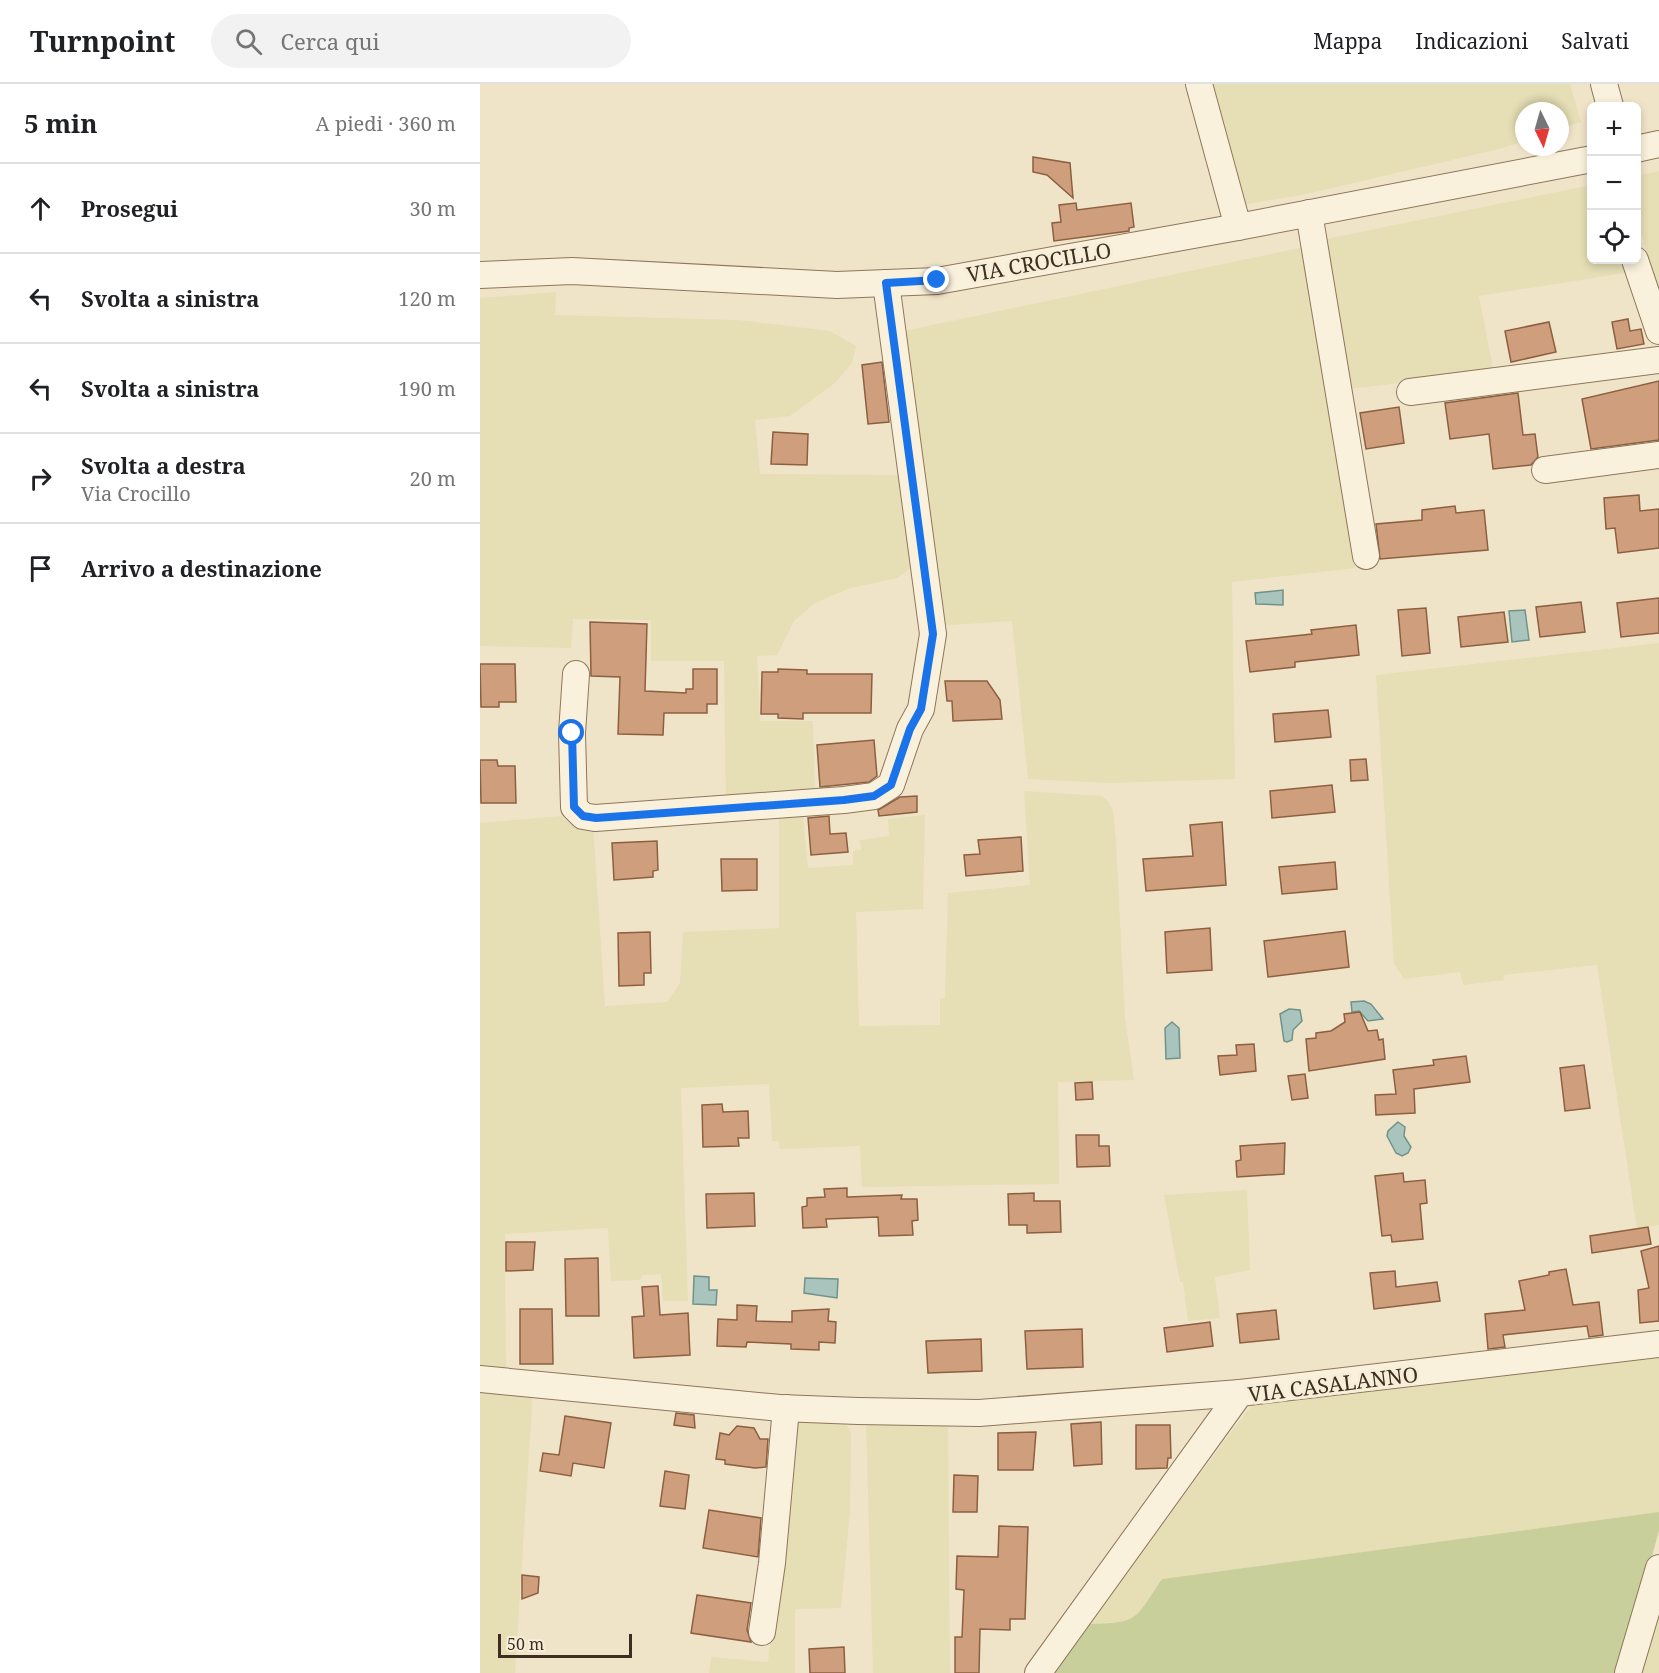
<!DOCTYPE html>
<html lang="it">
<head>
<meta charset="utf-8">
<style>
	:root { --surface:#fff; --page:#f2f2f2; --text:#202124; --muted:#757577; --line:#e0e0e0 }
	body { margin:0; font-family:"Noto Serif",serif; background:var(--page); color:var(--text) }
	.controls { position:absolute; right:18px; top:18px; display:grid; overflow:hidden; border-radius:9px; box-shadow:0 3px 9px #0003 }
	.controls button { width:54px; height:54px; display:grid; place-items:center; padding:0; border:0; border-bottom:2px solid var(--line); background:var(--surface); color:var(--text); font:30px sans-serif }
	.compass { position:absolute; left:1035px; top:18px; width:54px; height:54px; border-radius:50%; background:var(--surface); box-shadow:0 3px 9px #0003; rotate:175deg }
	.scale { position:absolute; left:18px; bottom:15px; width:134px; box-sizing:border-box; padding-left:6px; border:3px solid #3d2e20; border-top:0; font-size:16px; line-height:21px; white-space:nowrap; color:#3d2e20; -webkit-text-stroke:4px #f7eed8; paint-order:stroke }
	.stop { position:absolute; width:18px; height:18px; margin:-14px; border:4px solid #1a73e8; border-radius:50%; background:#fff }
	.stop.end { background:#1a73e8; border-color:#fff; box-shadow:0 2px 6px #0008 }
	.list { margin:0; padding:0; list-style:none }
	h2 { display:flex; justify-content:space-between; align-items:center; height:78px; margin:0; padding:0 24px; font-size:26px }
	h2 small { font-size:20px; font-weight:400; color:var(--muted) }
	.list li { display:grid; grid-template-columns:39px 1fr auto; gap:18px; align-items:center; box-sizing:border-box; height:90px; padding:0 24px; border-top:2px solid var(--line) }
	.list b { display:block; font-size:22px; white-space:nowrap }
	.list p { margin:0; font-size:20px; white-space:nowrap; color:var(--muted) }
	.list em { font-size:20px; font-style:normal; color:var(--muted) }
	.icon { flex:none; width:33px; height:33px; fill:none; stroke:currentColor; stroke-width:2; stroke-linecap:round; stroke-linejoin:round }
	.map { position:relative; flex:none; width:1179px; height:1589px; overflow:hidden }
	header { display:flex; align-items:center; gap:36px; box-sizing:border-box; height:84px; padding:0 30px; background:var(--surface); border-bottom:2px solid var(--line) }
	header strong { font-size:28px }
	nav { display:flex; gap:33px; margin-inline-start:auto; font-size:21px }
	.search { width:420px; height:54px; background:var(--page); display:flex; align-items:center; gap:15px; box-sizing:border-box; padding:0 21px; border-radius:33px; color:var(--muted); font-size:22px }
	main { display:flex }
	aside { flex:1; background:var(--surface) }
	.map>svg:first-child { display:block }
	.farmland { fill:#e6deb5 }
	.green { fill:#c9cf9b }
	.water { fill:#a9c4bc; stroke:#6f938a; stroke-width:1.5 }
	.building { fill:#cf9f7d; stroke:#8d5f41; stroke-width:1.5 }
	.lines { fill:none; stroke-linecap:round; stroke-linejoin:round }
	.minor-casing { stroke:#8d765c; stroke-width:28 }
	.minor { stroke:#faf1dc; stroke-width:26 }
	.route { stroke:#1a73e8; stroke-width:8 }
	.labels { text-anchor:middle; dominant-baseline:central; stroke-width:6; stroke-linejoin:round; paint-order:stroke }
	.street-label { font-size:21px; fill:#3d2e20; stroke:#f7eed8 }
</style>
</head>
<body>
<header>
<strong>Turnpoint</strong>
<div class="search"><svg class="icon" aria-label="search" viewBox="0 0 24 24"><circle cx="10" cy="10" r="6"/><path d="M15 15l6 6"/></svg>Cerca qui</div>
<nav><a>Mappa</a><a>Indicazioni</a><a>Salvati</a></nav>
</header>
<main>
<aside>
<h2>5 min<small>A piedi · 360 m</small></h2>
<ul class="list">
<li><svg class="icon" aria-label="ahead" viewBox="0 0 24 24"><path d="M12 20V5M6 11l6-6 6 6"/></svg><div><b>Prosegui</b></div><em>30 m</em></li>
<li><svg class="icon" aria-label="left" viewBox="0 0 24 24"><path d="M17 20v-9H6M10 6l-5 5 5 5"/></svg><div><b>Svolta a sinistra</b></div><em>120 m</em></li>
<li><svg class="icon" aria-label="left" viewBox="0 0 24 24"><path d="M17 20v-9H6M10 6l-5 5 5 5"/></svg><div><b>Svolta a sinistra</b></div><em>190 m</em></li>
<li><svg class="icon" aria-label="right" viewBox="0 0 24 24"><path d="M7 20v-9h11M14 6l5 5-5 5"/></svg><div><b>Svolta a destra</b><p>Via Crocillo</p></div><em>20 m</em></li>
<li><svg class="icon" aria-label="arrive" viewBox="0 0 24 24"><path d="M6 21V4h12l-3 4 3 4H6"/></svg><div><b>Arrivo a destinazione</b></div></li>
</ul>
</aside>
<div class="map">
<svg width="1179" height="1589" viewBox="0 0 1179 1589">
	<rect width="100%" height="100%" fill="#f0e4c8"/>
	<g class="farmland">
		<path d="M729,0H1090L1101,38L1080,45V27H1044V57L1023,64L831,109L762,121Z"/>
		<path d="M1179,87V212L1157,134V92Z"/>
		<path d="M1111,101L1112,176H1141L1145,189L999,212L1014,289L866,305L841,156Z"/>
		<path d="M824,163L875,484L752,498L755,695L629,699L548,695L532,537L456,542L419,248Z"/>
		<path d="M76,208L75,231L258,236L350,247L376,262L372,279L355,299L310,332L275,336L280,390L423,391L433,482L418,494L370,504L335,519L314,537L297,571L277,572L280,637H333L335,714L246,724L244,577H171V536L93,535L91,564L0,562V214Z"/>
		<path d="M1179,559V1141L1157,1145L1117,881L1023,891L1024,896L983,901L980,888L924,895L914,880L896,591Z"/>
		<path d="M544,707L622,712L629,718L633,726L636,758L645,934L654,996L578,998L579,1100L382,1103L380,1062L300,1065L299,1057H292L289,1000L201,1004L208,1217H183L181,1190L163,1191L160,1196L131,1197L128,1144L25,1150L26,1288H0V739L81,732L91,740H113L125,922L187,918L200,899L203,848L299,844V733L323,732L328,784L373,781V767L381,766L380,756L409,752L408,735L445,731L443,825L376,828L379,942L460,941V915L465,914L468,809L550,801Z"/>
		<path d="M767,1106L770,1186L735,1193L740,1234L708,1237L703,1198H700L684,1111Z"/>
		<path d="M1179,1270V1428L682,1495L663,1526L645,1540H608L755,1343L772,1321L781,1317H812L941,1302Z"/>
		<path d="M0,1302L53,1305L35,1589H0Z"/>
		<path d="M314,1334L363,1337L371,1348L370,1428L361,1524L315,1525V1589H229L231,1573L288,1578Z"/>
		<path d="M386,1337H468L470,1589H393Z"/>
		<path d="M1179,1526V1589H1161L1171,1557Z"/>
	</g>
	<path class="green" d="M1179,1428V1447L1139,1589H572L608,1540C660,1539 654,1536 682,1495Z"/>
	<g class="water">
		<path d="M803,506V521L776,520L775,509Z"/>
		<path d="M1045,526L1049,556L1032,558L1029,527Z"/>
		<path d="M884,917L891,920L903,935L888,937L879,927L872,928L871,918Z"/>
		<path d="M809,925L820,926L822,937L813,946L812,956L807,958L804,957L800,930Z"/>
		<path d="M692,938L699,944L700,974L686,975L685,944Z"/>
		<path d="M918,1038L925,1043L924,1052L931,1063L928,1069L922,1072L916,1069L907,1052L908,1047Z"/>
		<path d="M214,1192L229,1193V1206H237L236,1221L213,1220Z"/>
		<path d="M325,1194L358,1195L357,1214L324,1209Z"/>
	</g>
	<g class="building">
		<path d="M553,73L590,79L593,114L567,91L553,88Z"/>
		<path d="M596,119L597,126L651,119L654,143L649,144V147L574,157L572,139L581,138L579,121Z"/>
		<path d="M1148,235L1150,247L1161,245L1164,260L1137,265L1132,238Z"/>
		<path d="M1069,238L1076,268L1031,278L1025,247Z"/>
		<path d="M402,278L409,338L388,340L382,281Z"/>
		<path d="M1179,297V356L1111,365L1102,315Z"/>
		<path d="M1038,309L1043,351L1055,350L1058,373L1051,381L1013,385L1009,350L970,355L965,319Z"/>
		<path d="M919,323L924,359L886,365L880,329Z"/>
		<path d="M293,348L328,350L327,381L291,380Z"/>
		<path d="M1159,411L1160,427L1179,425V464L1138,469L1135,444L1126,445L1124,414Z"/>
		<path d="M975,422L976,429L1004,426L1008,466L900,475L896,440L942,436V426Z"/>
		<path d="M1179,514V549L1141,553L1137,519Z"/>
		<path d="M1101,518L1105,548L1060,553L1056,523Z"/>
		<path d="M946,524L950,569L922,572L918,526Z"/>
		<path d="M1024,528L1028,558L981,563L978,533Z"/>
		<path d="M110,538L167,540L165,607L206,609V605H213V585H237V620H227V629H184L183,651L138,650L140,593L111,592Z"/>
		<path d="M876,541L879,571L815,578V583L770,588L766,557L832,550L831,546Z"/>
		<path d="M0,580H35L36,618H19V623H1Z"/>
		<path d="M298,585L327,586V590H392L391,629H323V635L298,634V630H281L282,588H298Z"/>
		<path d="M465,597H507L520,616L522,635L473,637L472,617H467Z"/>
		<path d="M848,626L851,653L795,658L793,630Z"/>
		<path d="M394,656L397,692L389,698L340,703L337,661Z"/>
		<path d="M886,675L888,696L871,697L870,676Z"/>
		<path d="M0,676H17L18,682H35L36,719H1Z"/>
		<path d="M852,701L855,728L792,734L790,707Z"/>
		<path d="M437,712V728L399,732L398,726L420,713Z"/>
		<path d="M349,732L350,750L366,749L368,768L331,771L328,734Z"/>
		<path d="M742,738L746,801L666,807L663,775L713,772L710,741Z"/>
		<path d="M541,753L543,787L486,792L484,771L500,770L498,756Z"/>
		<path d="M177,757L178,786L173,787V793L134,796L132,759Z"/>
		<path d="M241,775H277V806L242,807Z"/>
		<path d="M855,778L857,805L802,810L799,783Z"/>
		<path d="M730,844L732,886L687,889L685,848Z"/>
		<path d="M865,847L869,883L788,893L784,857Z"/>
		<path d="M170,848L171,889H164V901L139,902L138,849Z"/>
		<path d="M880,928L888,947L897,946L899,956L903,955L905,975L829,987L826,955L836,954V949L851,947L865,938L864,930Z"/>
		<path d="M774,960L776,987L740,991L738,972L757,971L756,961Z"/>
		<path d="M986,972L990,998L934,1005L935,1029L896,1031L895,1011L916,1010L913,986L954,981L953,976Z"/>
		<path d="M1104,981L1110,1024L1085,1027L1080,984Z"/>
		<path d="M825,990L828,1014L812,1016L808,992Z"/>
		<path d="M612,998L613,1015L596,1016L595,999Z"/>
		<path d="M242,1020L243,1028L268,1027L269,1054H258L259,1062L223,1063L222,1021Z"/>
		<path d="M596,1051H619V1062H629L630,1082L597,1083Z"/>
		<path d="M805,1059L804,1090L757,1093L756,1077L761,1076L760,1062Z"/>
		<path d="M923,1089L924,1098L945,1096L947,1119L940,1120L943,1155L912,1158L911,1151L902,1152L895,1092Z"/>
		<path d="M367,1104V1113L422,1111L421,1115H437L438,1136L432,1137L433,1151L399,1152L398,1133L346,1135L347,1143L323,1144L322,1123L327,1122V1114L345,1113L344,1105Z"/>
		<path d="M274,1109L275,1142L227,1144L226,1110Z"/>
		<path d="M554,1109V1117H580L581,1148L547,1149V1141H529L528,1110Z"/>
		<path d="M1168,1143L1171,1160L1112,1169L1110,1152Z"/>
		<path d="M26,1158H55L53,1186L26,1187Z"/>
		<path d="M1179,1162V1237L1160,1239L1158,1206L1169,1204L1161,1167Z"/>
		<path d="M118,1174L119,1232H86L85,1175Z"/>
		<path d="M1086,1185L1093,1221L1119,1218L1123,1251L1109,1253L1107,1242L1023,1251L1025,1263L1008,1265L1005,1230L1045,1226L1039,1197L1069,1191V1188Z"/>
		<path d="M915,1187L916,1203L957,1198L960,1217L894,1225L890,1189Z"/>
		<path d="M178,1202L180,1231L208,1229L210,1271L154,1274L152,1233L164,1232L162,1203Z"/>
		<path d="M257,1221L277,1222L276,1237L312,1238V1227L349,1225L348,1237L356,1238L355,1259L339,1258V1266L311,1265V1260L267,1258L266,1263L237,1262L238,1235L257,1236Z"/>
		<path d="M40,1225H72L73,1280H40Z"/>
		<path d="M796,1226L799,1255L760,1259L757,1230Z"/>
		<path d="M730,1238L733,1262L687,1268L684,1244Z"/>
		<path d="M602,1245L603,1283L547,1285L545,1247Z"/>
		<path d="M501,1255L502,1287L448,1289L446,1257Z"/>
		<path d="M196,1329L214,1331L215,1344L194,1341Z"/>
		<path d="M85,1332L131,1339L124,1384L93,1379L91,1392L60,1387L63,1369L79,1371Z"/>
		<path d="M621,1338L622,1380L594,1382L591,1340Z"/>
		<path d="M656,1341H690L691,1374H688L687,1384L656,1385Z"/>
		<path d="M257,1342L274,1344L280,1355H288L286,1383L275,1384L245,1380V1376L236,1375L240,1349L249,1351Z"/>
		<path d="M556,1348L553,1386H518V1349Z"/>
		<path d="M185,1387L209,1391L205,1425L180,1422Z"/>
		<path d="M474,1391L498,1392L497,1428H473Z"/>
		<path d="M229,1426L281,1434L278,1473L223,1464Z"/>
		<path d="M519,1442L548,1443L545,1535H530V1546L500,1545L499,1589H475V1553H482L484,1506L476,1505L477,1472L518,1473Z"/>
		<path d="M42,1491L59,1493L58,1509L42,1515Z"/>
		<path d="M217,1511L271,1519L267,1546L271,1558L211,1549Z"/>
		<path d="M364,1563L365,1589H330L329,1565Z"/>
	</g>
	<g class="lines">
		<defs>
			<g id="minor">
				<path d="M719,0L758,143"/>
				<path d="M1124,0L1130,22"/>
				<path d="M1156,65L1179,60"/>
				<path d="M829,129L886,472"/>
				<path d="M1155,176L1179,247"/>
				<path d="M0,191L92,187L357,201L457,197L758,143L1112,75"/>
				<path d="M930,308L1179,276"/>
				<path d="M1065,386L1179,371"/>
				<path d="M96,590L92,649L94,723L103,732L115,734L364,716L394,712L411,701L430,645L441,625L453,550L406,199"/>
				<path d="M0,1295L300,1324L378,1327L499,1329L760,1309"/>
				<path d="M282,1548L292,1479L306,1324"/>
				<path d="M558,1589L760,1309L1179,1260"/>
				<path d="M1148,1589L1179,1484"/>
			</g>
		</defs>
		<use href="#minor" class="minor-casing"/>
		<use href="#minor" class="minor"/>
	</g>
	<g class="lines">
		<path class="route" d="M92,649L94,723L103,732L116,734L364,716L394,712L411,701L430,645L441,625L453,550L406,199L457,196"/>
	</g>
	<g class="labels">
		<g class="street-label">
			<text transform="translate(559 178) rotate(-10)">VIA CROCILLO</text>
			<text transform="translate(853 1300) rotate(-7)">VIA CASALANNO</text>
		</g>
	</g>
</svg>
<div class="controls">
<button>+</button>
<button>−</button>
<button><svg class="icon" aria-label="locate" viewBox="0 0 24 24"><circle cx="12" cy="12" r="6"/><path d="M12 2v4M12 18v4M2 12h4M18 12h4"/></svg></button>
</div>
<svg class="compass" viewBox="-18 -18 36 36"><path d="M0-13l5 13h-10z" fill="#e53935"/><path d="M0 13l5-13h-10z" fill="#757577"/></svg>
<div class="scale">50 m</div>
<div class="stop" style="left:92px;top:649px"></div>
<div class="stop end" style="left:457px;top:196px"></div>
</div>
</main>
</body>
</html>
